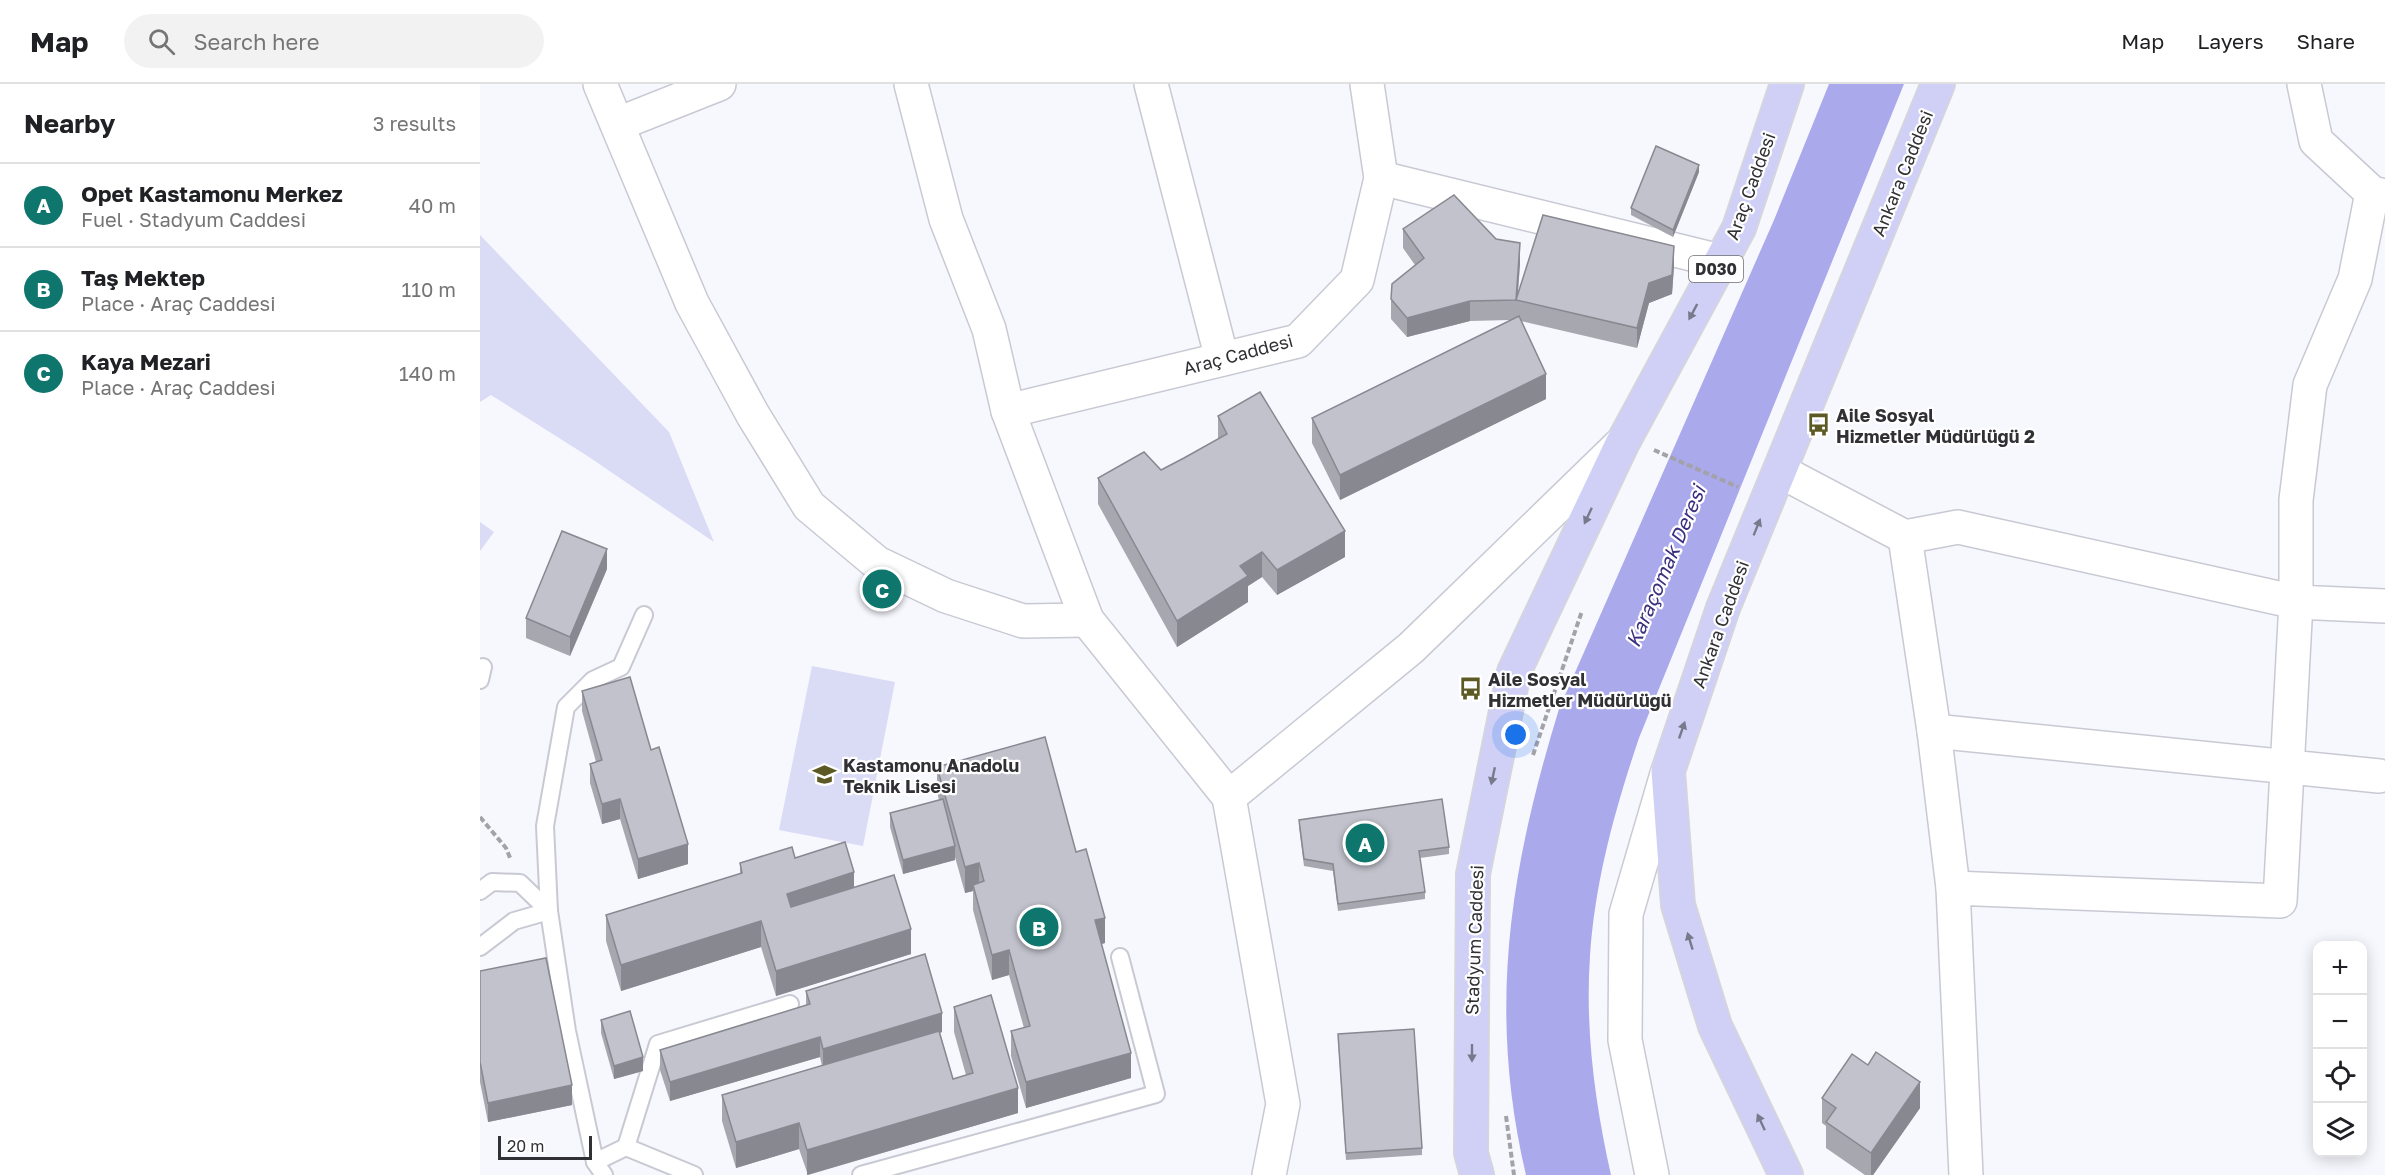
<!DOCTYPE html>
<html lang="en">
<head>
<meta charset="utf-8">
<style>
	:root { --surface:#fff; --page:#f2f2f2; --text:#202124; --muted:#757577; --line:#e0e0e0; --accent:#0f766e }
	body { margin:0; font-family:"Golos Text",sans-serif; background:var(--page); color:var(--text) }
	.controls { position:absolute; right:18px; bottom:18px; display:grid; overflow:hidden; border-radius:12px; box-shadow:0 3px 15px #0003 }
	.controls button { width:54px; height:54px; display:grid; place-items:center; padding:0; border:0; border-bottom:2px solid var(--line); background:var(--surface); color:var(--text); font:30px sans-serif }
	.scale { position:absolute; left:18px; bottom:15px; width:94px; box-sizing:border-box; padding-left:6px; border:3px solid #313135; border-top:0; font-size:16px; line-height:21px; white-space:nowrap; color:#313135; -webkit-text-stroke:4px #fff; paint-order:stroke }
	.you { position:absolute; left:1036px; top:651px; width:21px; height:21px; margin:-15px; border:4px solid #fff; border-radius:50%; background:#1a73e8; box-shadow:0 0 0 9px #1a73e833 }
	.badge { display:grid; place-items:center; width:39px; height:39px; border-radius:50%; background:var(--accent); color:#fff; font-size:20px; font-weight:700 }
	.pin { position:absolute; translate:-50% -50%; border:3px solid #fff; box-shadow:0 2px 6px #0006 }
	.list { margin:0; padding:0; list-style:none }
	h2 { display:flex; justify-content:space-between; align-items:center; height:78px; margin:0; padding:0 24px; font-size:26px }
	h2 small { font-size:20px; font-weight:400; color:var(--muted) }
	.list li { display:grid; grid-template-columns:39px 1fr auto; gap:18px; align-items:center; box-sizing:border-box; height:84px; padding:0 24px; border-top:2px solid var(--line) }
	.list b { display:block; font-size:22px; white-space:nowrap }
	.list p { margin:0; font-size:20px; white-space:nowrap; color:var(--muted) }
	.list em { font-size:20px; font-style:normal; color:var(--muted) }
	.icon { flex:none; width:33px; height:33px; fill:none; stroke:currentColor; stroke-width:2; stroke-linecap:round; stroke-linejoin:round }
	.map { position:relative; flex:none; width:1905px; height:1091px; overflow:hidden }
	header { display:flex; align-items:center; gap:36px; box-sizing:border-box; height:84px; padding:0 30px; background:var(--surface); border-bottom:2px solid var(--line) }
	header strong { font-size:28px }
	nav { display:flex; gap:33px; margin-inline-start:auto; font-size:21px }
	.search { width:420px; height:54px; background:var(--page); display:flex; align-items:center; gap:15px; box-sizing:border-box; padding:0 21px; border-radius:33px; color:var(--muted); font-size:22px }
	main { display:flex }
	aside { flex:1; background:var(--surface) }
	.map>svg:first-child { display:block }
	.green { fill:#dadbf5 }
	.water { fill:#aaa9eb }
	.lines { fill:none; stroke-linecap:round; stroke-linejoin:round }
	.lane-casing { stroke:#c9c9d4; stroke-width:20 }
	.street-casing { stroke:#c9c9d4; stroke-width:36 }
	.primary-casing { stroke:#d6d6d7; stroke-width:36 }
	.path { stroke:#a2a2a8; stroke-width:4; stroke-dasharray:6 3; stroke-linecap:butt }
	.lane { stroke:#fff; stroke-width:16 }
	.street { stroke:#fff; stroke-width:33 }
	.primary { stroke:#d0d0f7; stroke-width:33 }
	.wall { fill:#a7a7b0 }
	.shaded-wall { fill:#888890 }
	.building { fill:#c2c2cd; stroke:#888890; stroke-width:1.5 }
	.oneway { fill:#79798c }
	.labels { text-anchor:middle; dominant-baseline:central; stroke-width:4.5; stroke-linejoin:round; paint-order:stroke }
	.shield { fill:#fff; stroke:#6f6f72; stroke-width:1.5 }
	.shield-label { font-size:16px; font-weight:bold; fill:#313135 }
	.street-label { font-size:18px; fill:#313135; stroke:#fff }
	.poi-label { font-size:18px; font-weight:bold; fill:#313135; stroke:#fff; text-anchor:start }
	.water-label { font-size:20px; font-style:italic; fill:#3b307d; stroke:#fff }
</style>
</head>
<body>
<header>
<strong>Map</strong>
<div class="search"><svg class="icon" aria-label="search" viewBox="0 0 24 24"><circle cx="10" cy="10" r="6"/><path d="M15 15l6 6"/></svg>Search here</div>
<nav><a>Map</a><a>Layers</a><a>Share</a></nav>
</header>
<main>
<aside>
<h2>Nearby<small>3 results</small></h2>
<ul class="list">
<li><span class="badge">A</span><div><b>Opet Kastamonu Merkez</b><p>Fuel · Stadyum Caddesi</p></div><em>40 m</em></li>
<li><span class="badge">B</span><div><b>Taş Mektep</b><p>Place · Araç Caddesi</p></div><em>110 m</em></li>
<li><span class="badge">C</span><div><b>Kaya Mezari</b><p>Place · Araç Caddesi</p></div><em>140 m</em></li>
</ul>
</aside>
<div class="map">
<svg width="1905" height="1091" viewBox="0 0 1905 1091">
	<rect width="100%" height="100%" fill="#f7f7fe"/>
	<g class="green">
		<path d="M0,151L189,348L234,458L106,371L11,311L0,318Z"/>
		<path d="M0,438L14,448L0,467Z"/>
		<path d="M332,582L415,598L383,762L299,746Z"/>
	</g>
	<path class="water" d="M1349,0H1424L1159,654C1135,725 1115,797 1110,872C1105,946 1115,1020 1131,1091H1046C1007,925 1030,785 1079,625L1294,136Z"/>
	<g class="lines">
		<defs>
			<g id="lane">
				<path d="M0,596L3,583"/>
				<path d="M0,807L12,798L40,799L69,827L34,837L0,863"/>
				<path d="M146,1063L214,1091"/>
				<path d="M115,1078L146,1063L178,960L310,920"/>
				<path d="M124,1091L115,1078L87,947L69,827L65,742L86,623L113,596L141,583L164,531"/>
				<path d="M381,1091L676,1010L640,873"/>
			</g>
			<g id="street">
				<path d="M120,0L212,219L273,331L329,422L397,479L466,512L543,537L607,536"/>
				<path d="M431,0L466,135L509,245L528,327L607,536L749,713"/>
				<path d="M671,0L742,275"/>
				<path d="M1824,0L1836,57L1892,109L1905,112"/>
				<path d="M138,40L239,0"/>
				<path d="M901,94L1240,177"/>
				<path d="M1892,109L1875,195L1830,301L1816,416V518L1905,522"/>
				<path d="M528,327L818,257L877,196L901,94L887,0"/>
				<path d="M1300,387L1425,453"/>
				<path d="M1454,647L1473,804"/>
				<path d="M789,1091L803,1020L749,713L931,564L1140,361"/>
				<path d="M1172,1091L1145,956L1146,830L1187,690"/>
				<path d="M1486,1091L1473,804L1800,817L1816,518L1478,443L1425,453L1454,647L1899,692"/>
			</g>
			<g id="primary">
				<path d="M997,1091L991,1069L993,790L1034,588L1142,360L1259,144L1307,0"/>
				<path d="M1306,1091L1235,942L1198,821L1188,687L1243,524L1458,0"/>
			</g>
		</defs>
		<use href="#lane" class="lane-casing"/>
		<use href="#street" class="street-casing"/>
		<use href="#primary" class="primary-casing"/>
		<g class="path">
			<path d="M1174,366L1258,403"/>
			<path d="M1053,671L1102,527"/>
			<path d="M0,733L26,764L31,776"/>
			<path d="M1026,1032L1034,1091"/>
		</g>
		<use href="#lane" class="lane"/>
		<use href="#street" class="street"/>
		<use href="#primary" class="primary"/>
	</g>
	<g class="wall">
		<path d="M1219,88L1193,153L1151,131V124Z"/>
		<path d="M923,145L1016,155L1040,179L1038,211L1194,182L1192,210L1169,219L1157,264L1041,237L1066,315L860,416L832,359V334L1030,236L990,237L927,253L911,235V215L935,181L923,164Z"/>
		<path d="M738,332L865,473L797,511L782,493L768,502V518L697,563L618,420V394L681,386L738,355Z"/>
		<path d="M127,485L90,572L46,554V534Z"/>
		<path d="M102,607L171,666L208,780L158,795L140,735L122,740L110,699V680L116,678L102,627Z"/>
		<path d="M457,683L596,768L625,859L621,860L651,994L546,1024L531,972V947L544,944L529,891L512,896L493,826V807L485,809L475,773V776L423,790L410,743V729L459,716L457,708Z"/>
		<path d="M819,736L969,763V770L940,774L945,808V815L858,827L853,787L824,782L819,743Z"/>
		<path d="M315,774L374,804L431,870L296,912L281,863L141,907L126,857V831L260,790V779Z"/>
		<path d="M0,887L92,1021L8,1038L0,998Z"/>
		<path d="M326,907L462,948L460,949L473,995L486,991L474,948V923L538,1029L328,1091L319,1065L256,1084L242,1037V1011L342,982L340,973L190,1017L180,986V966L326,921Z"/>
		<path d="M121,936L163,987L134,995L121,949Z"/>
		<path d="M858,956L942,1064V1071L866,1076Z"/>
		<path d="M1342,1014L1440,1024L1393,1091H1385L1346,1064V1042L1342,1039Z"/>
	</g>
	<g class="shaded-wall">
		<path d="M1219,81V88L1193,153V146Z"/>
		<path d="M1040,159V179L1037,217L1036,216V236V216Z"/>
		<path d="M1194,162V182L1192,210L1169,219L1157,264V244L1169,199Z"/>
		<path d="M990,217V237L927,253V234Z"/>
		<path d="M1066,290V315L860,416V391Z"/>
		<path d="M865,447V473L797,511V486Z"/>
		<path d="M127,465V485L90,572V553Z"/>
		<path d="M782,468V493L768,502V518L697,563V537L760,482Z"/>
		<path d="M140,715V735L122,740V720Z"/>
		<path d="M208,760V780L158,795V775Z"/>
		<path d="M475,762V776L423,790V776Z"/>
		<path d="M499,779V805L493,801V807L485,809V783Z"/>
		<path d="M374,788V814L307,835V810Z"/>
		<path d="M625,834V859L615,862V836Z"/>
		<path d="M281,837V863L141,907V881Z"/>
		<path d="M431,845V870L296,912V887Z"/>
		<path d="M529,866V891L512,896V871Z"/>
		<path d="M462,929V948L343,985V965Z"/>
		<path d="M340,953V973L190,1017V998Z"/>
		<path d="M651,969V994L546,1024V998Z"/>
		<path d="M163,973V987L134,995V982Z"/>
		<path d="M1440,998V1024L1393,1091H1391V1069Z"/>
		<path d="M92,1001V1021L8,1038V1019Z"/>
		<path d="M538,1004V1029L327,1091V1066Z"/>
		<path d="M319,1039V1065L256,1084V1058Z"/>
	</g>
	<g class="building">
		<path d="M1176,62L1219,81L1193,146L1151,124Z"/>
		<path d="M974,111L1016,155L1040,159L1036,216L990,217L927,234L911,215L912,200L944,174L923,145Z"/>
		<path d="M1063,131L1194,162L1192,191L1169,199L1157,244L1036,216Z"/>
		<path d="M1039,232L1066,290L860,391L832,334Z"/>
		<path d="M780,308L865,447L797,486L782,468L760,482L768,492L697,537L618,394L664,368L681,386L704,374L747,350L738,332Z"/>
		<path d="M82,447L127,465L90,553L46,534Z"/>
		<path d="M150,593L171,666L179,663L208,760L158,775L140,715L122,720L110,680L122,676L102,607Z"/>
		<path d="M565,653L596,768L606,765L625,834L615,836L651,969L546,998L531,947L550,942L529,866L512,871L493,801L504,797L499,779L485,783L457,683Z"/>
		<path d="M463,715L475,762L423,776L410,729Z"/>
		<path d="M962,715L969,763L939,767L945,808L858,820L853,780L824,775L819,736Z"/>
		<path d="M365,758L374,788L307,810L311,823L414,791L431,845L296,887L281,837L141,881L126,831L262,789L260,779L312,763L315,774Z"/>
		<path d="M445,870L462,929L343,965L340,953L190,998L180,966L330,920L326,907Z"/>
		<path d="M66,874L92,1001L8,1019L0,978V887Z"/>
		<path d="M511,911L538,1004L327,1066L319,1039L256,1058L242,1011L459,947L473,995L493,989L474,923Z"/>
		<path d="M150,927L163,973L134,982L121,936Z"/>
		<path d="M934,945L942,1064L866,1069L858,950Z"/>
		<path d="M1396,968L1440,998L1391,1069L1346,1038L1356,1024L1342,1014L1372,970L1388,981Z"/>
	</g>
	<defs><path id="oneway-solid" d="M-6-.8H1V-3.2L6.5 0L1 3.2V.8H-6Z" transform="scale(1.5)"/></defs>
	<g class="oneway">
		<use href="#oneway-solid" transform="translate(1213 228) rotate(118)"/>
		<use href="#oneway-solid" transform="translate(1108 432) rotate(115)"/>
		<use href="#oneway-solid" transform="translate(1277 443) rotate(-68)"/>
		<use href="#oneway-solid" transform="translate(1202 646) rotate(-71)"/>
		<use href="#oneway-solid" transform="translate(1013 692) rotate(102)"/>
		<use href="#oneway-solid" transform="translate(1210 857) rotate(-107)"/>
		<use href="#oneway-solid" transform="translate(992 969) rotate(90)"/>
		<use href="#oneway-solid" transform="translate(1281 1038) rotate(-115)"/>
	</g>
	<defs>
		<symbol id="bus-bare" viewBox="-9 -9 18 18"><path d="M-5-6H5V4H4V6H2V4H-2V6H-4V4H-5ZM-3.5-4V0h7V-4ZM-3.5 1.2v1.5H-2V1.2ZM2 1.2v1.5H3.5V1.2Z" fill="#5d5925" stroke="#fff" stroke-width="2.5" paint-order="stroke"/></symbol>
		<symbol id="school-bare" viewBox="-9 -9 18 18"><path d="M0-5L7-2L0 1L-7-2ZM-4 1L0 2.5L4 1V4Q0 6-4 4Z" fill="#5d5925" stroke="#fff" stroke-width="2.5" paint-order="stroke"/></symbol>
	</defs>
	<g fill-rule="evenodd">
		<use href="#bus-bare" x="1322" y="324" width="33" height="33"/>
		<use href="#bus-bare" x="974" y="588" width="33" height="33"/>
		<use href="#school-bare" x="328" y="674" width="33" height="33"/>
	</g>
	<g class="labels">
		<rect class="shield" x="1209" y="172" width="54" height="26" rx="4.5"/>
		<g class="shield-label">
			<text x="1236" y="185">D030</text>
		</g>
		<g class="street-label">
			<text transform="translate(1422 89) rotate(-68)">Ankara Caddesi</text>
			<text transform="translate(1270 102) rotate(-70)">Araç Caddesi</text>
			<text transform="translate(758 270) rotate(-15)">Araç Caddesi</text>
			<text transform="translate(1240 540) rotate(-70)">Ankara Caddesi</text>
			<text transform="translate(994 856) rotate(-88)">Stadyum Caddesi</text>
		</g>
		<g class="poi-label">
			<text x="1356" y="331">Aile Sosyal<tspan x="1356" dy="21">Hizmetler Müdürlüğü 2</tspan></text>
			<text x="1008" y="595">Aile Sosyal<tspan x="1008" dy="21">Hizmetler Müdürlüğü</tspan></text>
			<text x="363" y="681">Kastamonu Anadolu<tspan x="363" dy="21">Teknik Lisesi</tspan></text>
		</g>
		<g class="water-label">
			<text transform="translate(1185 482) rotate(-67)">Karaçomak Deresi</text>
		</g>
	</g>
</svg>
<div class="controls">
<button>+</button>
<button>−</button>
<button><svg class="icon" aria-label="locate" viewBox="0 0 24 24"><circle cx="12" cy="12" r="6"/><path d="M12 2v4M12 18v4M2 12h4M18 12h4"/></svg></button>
<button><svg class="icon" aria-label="layers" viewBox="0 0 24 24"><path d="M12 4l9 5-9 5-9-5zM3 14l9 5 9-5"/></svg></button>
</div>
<div class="scale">20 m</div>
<div class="you"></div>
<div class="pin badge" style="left:885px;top:759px">A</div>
<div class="pin badge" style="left:559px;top:843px">B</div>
<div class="pin badge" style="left:402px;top:505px">C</div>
</div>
</main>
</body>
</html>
